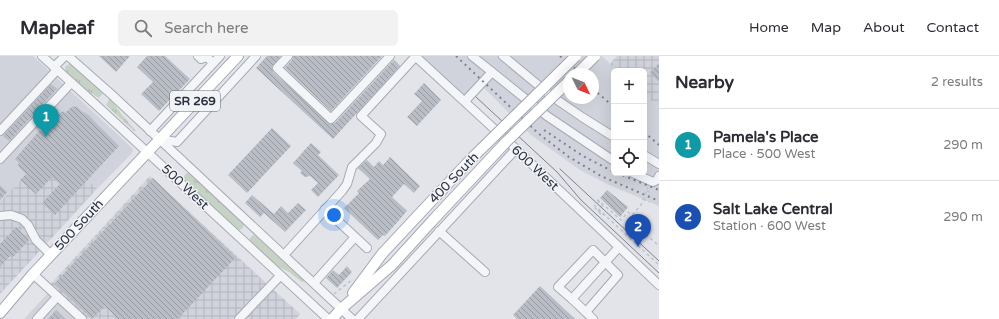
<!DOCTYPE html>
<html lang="en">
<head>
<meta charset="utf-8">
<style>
	:root { --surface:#fff; --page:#f2f2f3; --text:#2b2b33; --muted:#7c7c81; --line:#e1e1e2; --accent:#0b8043 }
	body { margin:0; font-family:"Varela Round",sans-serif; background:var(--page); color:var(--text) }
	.controls { position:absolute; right:12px; top:12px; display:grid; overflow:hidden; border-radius:6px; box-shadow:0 4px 16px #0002 }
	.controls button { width:36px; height:36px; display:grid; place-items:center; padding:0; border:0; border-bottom:1px solid var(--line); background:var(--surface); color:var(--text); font:20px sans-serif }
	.compass { position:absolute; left:563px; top:12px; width:36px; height:36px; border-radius:50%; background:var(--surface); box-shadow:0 4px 16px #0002; rotate:133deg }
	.you { position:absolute; left:334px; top:159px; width:14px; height:14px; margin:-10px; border:3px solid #fff; border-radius:50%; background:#1a73e8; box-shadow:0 0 0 6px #1a73e833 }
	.badge { display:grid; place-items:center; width:26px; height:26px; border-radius:50%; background:var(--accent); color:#fff; font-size:13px; font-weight:700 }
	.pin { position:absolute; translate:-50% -33px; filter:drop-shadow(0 1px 2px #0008) }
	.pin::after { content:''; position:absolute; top:21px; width:14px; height:12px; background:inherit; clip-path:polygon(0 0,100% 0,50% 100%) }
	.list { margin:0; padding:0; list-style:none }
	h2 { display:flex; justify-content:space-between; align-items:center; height:52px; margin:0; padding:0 16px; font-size:17px }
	h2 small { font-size:13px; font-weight:400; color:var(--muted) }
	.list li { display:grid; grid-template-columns:26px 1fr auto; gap:12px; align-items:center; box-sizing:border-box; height:72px; padding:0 16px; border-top:1px solid var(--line) }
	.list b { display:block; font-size:15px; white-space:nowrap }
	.list p { margin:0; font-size:13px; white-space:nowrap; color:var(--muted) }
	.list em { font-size:13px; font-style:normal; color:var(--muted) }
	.icon { flex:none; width:22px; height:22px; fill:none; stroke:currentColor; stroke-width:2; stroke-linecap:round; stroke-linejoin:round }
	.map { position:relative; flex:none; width:659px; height:263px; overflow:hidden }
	header { display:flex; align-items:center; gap:24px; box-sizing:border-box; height:56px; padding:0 20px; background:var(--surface); border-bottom:1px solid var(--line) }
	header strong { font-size:19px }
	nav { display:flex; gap:22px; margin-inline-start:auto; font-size:14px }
	.search { width:280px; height:36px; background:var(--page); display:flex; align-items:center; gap:10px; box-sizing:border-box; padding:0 14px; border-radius:6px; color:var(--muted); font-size:15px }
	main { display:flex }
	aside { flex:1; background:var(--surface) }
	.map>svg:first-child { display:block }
	.built { fill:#d0d3db; fill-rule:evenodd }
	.industrial { fill:url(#industrial-grid) }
	.grass { fill:url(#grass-tufts) }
	.building { fill:url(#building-back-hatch) }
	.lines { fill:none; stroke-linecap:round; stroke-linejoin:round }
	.minor-casing { stroke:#a7aab3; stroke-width:10 }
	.major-casing { stroke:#a2a7b4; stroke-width:12 }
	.path { stroke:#c0c2c8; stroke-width:1.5; stroke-dasharray:3 3; stroke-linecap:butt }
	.minor { stroke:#f4f5f8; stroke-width:8 }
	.major { stroke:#fff; stroke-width:10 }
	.tram { stroke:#7c8291; stroke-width:1 }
	.rail { stroke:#7c8291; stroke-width:2; stroke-dasharray:2 4; stroke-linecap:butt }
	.major-bridge-casing { stroke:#a2a7b4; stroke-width:12; stroke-linecap:butt }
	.major-bridge { stroke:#fff; stroke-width:10 }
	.labels { text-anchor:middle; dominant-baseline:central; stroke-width:3; stroke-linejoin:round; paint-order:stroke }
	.shield { fill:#f1f3f7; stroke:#666a77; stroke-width:1 }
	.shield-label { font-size:12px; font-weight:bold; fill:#2b3040 }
	.street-label { font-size:13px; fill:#2b3040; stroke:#f1f3f7 }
</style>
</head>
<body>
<header>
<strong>Mapleaf</strong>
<div class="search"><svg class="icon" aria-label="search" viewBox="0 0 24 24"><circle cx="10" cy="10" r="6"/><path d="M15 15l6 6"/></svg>Search here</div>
<nav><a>Home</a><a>Map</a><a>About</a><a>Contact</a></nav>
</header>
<main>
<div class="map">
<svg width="659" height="263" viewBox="0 0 659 263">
	<defs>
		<pattern id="industrial-grid" width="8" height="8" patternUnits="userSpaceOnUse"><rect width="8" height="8" fill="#d0d3db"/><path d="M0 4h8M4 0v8" fill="none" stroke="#b3b5bd"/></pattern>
		<pattern id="grass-tufts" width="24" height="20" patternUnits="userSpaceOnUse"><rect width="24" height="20" fill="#c6d2c4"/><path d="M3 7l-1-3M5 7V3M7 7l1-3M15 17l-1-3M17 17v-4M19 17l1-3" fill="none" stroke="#aab5a9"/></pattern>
		<pattern id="building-back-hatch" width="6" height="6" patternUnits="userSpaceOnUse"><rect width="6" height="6" fill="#b9bdc5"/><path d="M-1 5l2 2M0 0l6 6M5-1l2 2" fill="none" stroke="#979aa1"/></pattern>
	</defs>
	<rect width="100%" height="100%" fill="#e2e4e9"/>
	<g class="built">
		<path d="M0,0H33L133,93L132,97L97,133L72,109L85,55L0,146Z"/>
		<path d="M421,0H602L618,15H614V117H644V38L659,51V150L607,128L580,114L531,79L479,27L466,41ZM569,18H593V42H569Z"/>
		<path d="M49,236L79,263H24Z"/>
	</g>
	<g class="industrial">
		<path d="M617,0H659V51L644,38V15H618L610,8Z"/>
		<path d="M85,55L97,67L72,109L97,133L0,238V146Z"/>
		<path d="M150,120L300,258L296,263H81L47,232Z"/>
	</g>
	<g class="grass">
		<path d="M71,7L104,36L99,42C90,36 65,22 65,11Z"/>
		<path d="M110,42L122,59L136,75H134L106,49Z"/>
		<path d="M187,117H191L244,166L243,172L238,175L183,125V121Z"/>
		<path d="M253,179L258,180L305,225L302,226L289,216L273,208L250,186V182Z"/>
	</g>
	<g class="building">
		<path d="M99,0H130L116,16Z"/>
		<path d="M147,0H165L190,23L159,55L141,38L153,26L137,11Z"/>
		<path d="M267,0H281L272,10L273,16L330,68L335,67L394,4L400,10L333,83L256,12Z"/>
		<path d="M293,0H382L331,55L285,12L292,4Z"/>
		<path d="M659,7V26L650,17Z"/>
		<path d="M424,27L441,44L417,70L407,61L422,45L414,38Z"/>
		<path d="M51,28L57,33L9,85L3,80Z"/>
		<path d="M73,50L75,51L76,50L85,58L86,57L119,90L55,159L42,147L60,128L52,121L36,138L20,124L26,118L19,111L18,109L19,107L15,103L40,74L41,75L60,57L63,55L65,57Z"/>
		<path d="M272,72L291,90L247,137L228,119Z"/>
		<path d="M311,87L321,96L318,99L339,119L318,141L311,134L318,127L310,120L305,121L300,117L302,115L293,107Z"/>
		<path d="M390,101L420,130L414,137L404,128L392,141L407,155L385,180L383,179L378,184L344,152L359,137L357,135L370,123L358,112L367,104L374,111L379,105L383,109Z"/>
		<path d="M153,122L236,201L178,263H118L105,250L92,263L54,228Z"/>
		<path d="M0,129L7,136L0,144Z"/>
		<path d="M607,134L628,151L620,161L600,142Z"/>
		<path d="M252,139L274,158L281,150L288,157L298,147L306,154L285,176L264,157L260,161L245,147Z"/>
		<path d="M16,171L29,184L12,202L10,200L0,211V188Z"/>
		<path d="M347,210L352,216L337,232L326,222L333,214L339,219Z"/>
		<path d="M540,230L575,263H517L513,259Z"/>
		<path d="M56,254L65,263H48Z"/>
	</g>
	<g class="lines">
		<defs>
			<g id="minor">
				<path d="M42,0L95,48L328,263"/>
				<path d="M68,0L111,38L352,263"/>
				<path d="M198,0L201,3L207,1L213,7"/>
				<path d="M288,0L277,12L331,63L390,0"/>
				<path d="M415,0L516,93L659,229"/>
				<path d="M472,0L547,60L614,105"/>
				<path d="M503,0L550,39L582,61L614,81"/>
				<path d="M54,11L65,0"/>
				<path d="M465,45L492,16"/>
				<path d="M0,75L57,14"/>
				<path d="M150,75L220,0"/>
				<path d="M159,83L177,86L256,0"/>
				<path d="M644,99L659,108"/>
				<path d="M0,103L71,27"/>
				<path d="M633,117L653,126L657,124L659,120"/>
				<path d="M325,153L367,192"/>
				<path d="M0,160L11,159L22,163L28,169L36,184L51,199"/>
				<path d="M439,175L485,216"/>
				<path d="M284,199L342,135L347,128L352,111L376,87L381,78L361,60L416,0"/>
				<path d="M33,218L82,263"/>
				<path d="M314,227L355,181"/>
				<path d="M572,243L558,231L593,194L618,219L586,256"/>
				<path d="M37,263L57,241"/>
				<path d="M239,263L280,220"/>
				<path d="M358,263L516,93"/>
				<path d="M593,263L572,243L619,191"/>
			</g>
			<g id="major">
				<path d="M353,237L382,198L423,154"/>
				<path d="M0,257L33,218L238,0"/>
				<path d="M332,263L341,253L392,209L433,164"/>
			</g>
		</defs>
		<use href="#minor" class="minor-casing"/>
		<use href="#major" class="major-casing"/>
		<g class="path">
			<path d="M647,135L652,137"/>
			<path d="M643,143L649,146"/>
			<path d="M597,145L598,144L621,164L628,156L632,159L641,149L648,131"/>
			<path d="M600,146H598L604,152"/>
			<path d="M594,149L659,209"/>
			<path d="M601,158L595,152L604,159V158"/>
			<path d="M632,159L638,171L659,190"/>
			<path d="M334,238L353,223"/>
		</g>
		<use href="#minor" class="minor"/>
		<use href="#major" class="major"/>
		<g class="tram">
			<path d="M476,41L557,116L581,144L659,217"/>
			<path d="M560,113L659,205"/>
		</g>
		<g class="rail">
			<path d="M456,0L539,78L569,101L601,120L659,145"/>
			<path d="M560,0L582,18"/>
			<path d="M593,33L614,51"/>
			<path d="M544,74L583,100L614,116"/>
			<path d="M644,76L659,89"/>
			<path d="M617,117L659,134"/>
		</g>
		<defs>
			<g id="major-bridge">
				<path d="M577,18L595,0"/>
				<path d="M423,154L472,102L576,0"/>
				<path d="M433,164L506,86L569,25"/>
			</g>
		</defs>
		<use href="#major-bridge" class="major-bridge-casing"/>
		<use href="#major-bridge" class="major-bridge"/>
	</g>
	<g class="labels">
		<rect class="shield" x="170" y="35" width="50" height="20" rx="3"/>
		<g class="shield-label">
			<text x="195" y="45">SR 269</text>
		</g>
		<g class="street-label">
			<text transform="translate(535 112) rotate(43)">600 West</text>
			<text transform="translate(454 122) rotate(-46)">400 South</text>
			<text transform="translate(185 131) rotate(43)">500 West</text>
			<text transform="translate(79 169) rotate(-47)">500 South</text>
		</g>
	</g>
</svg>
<div class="controls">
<button>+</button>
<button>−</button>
<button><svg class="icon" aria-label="locate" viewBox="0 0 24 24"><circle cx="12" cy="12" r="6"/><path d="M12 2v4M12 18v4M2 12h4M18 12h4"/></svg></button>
</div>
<svg class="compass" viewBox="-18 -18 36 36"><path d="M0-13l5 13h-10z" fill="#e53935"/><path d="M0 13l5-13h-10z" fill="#7c7c81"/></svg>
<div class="you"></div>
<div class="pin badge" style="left:46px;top:81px;background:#0f9aa8">1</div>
<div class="pin badge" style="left:638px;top:191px;background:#1a4fb4">2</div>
</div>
<aside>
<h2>Nearby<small>2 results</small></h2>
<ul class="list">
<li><span class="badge" style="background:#0f9aa8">1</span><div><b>Pamela's Place</b><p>Place · 500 West</p></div><em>290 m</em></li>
<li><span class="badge" style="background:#1a4fb4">2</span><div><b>Salt Lake Central</b><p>Station · 600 West</p></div><em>290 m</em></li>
</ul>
</aside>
</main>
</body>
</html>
